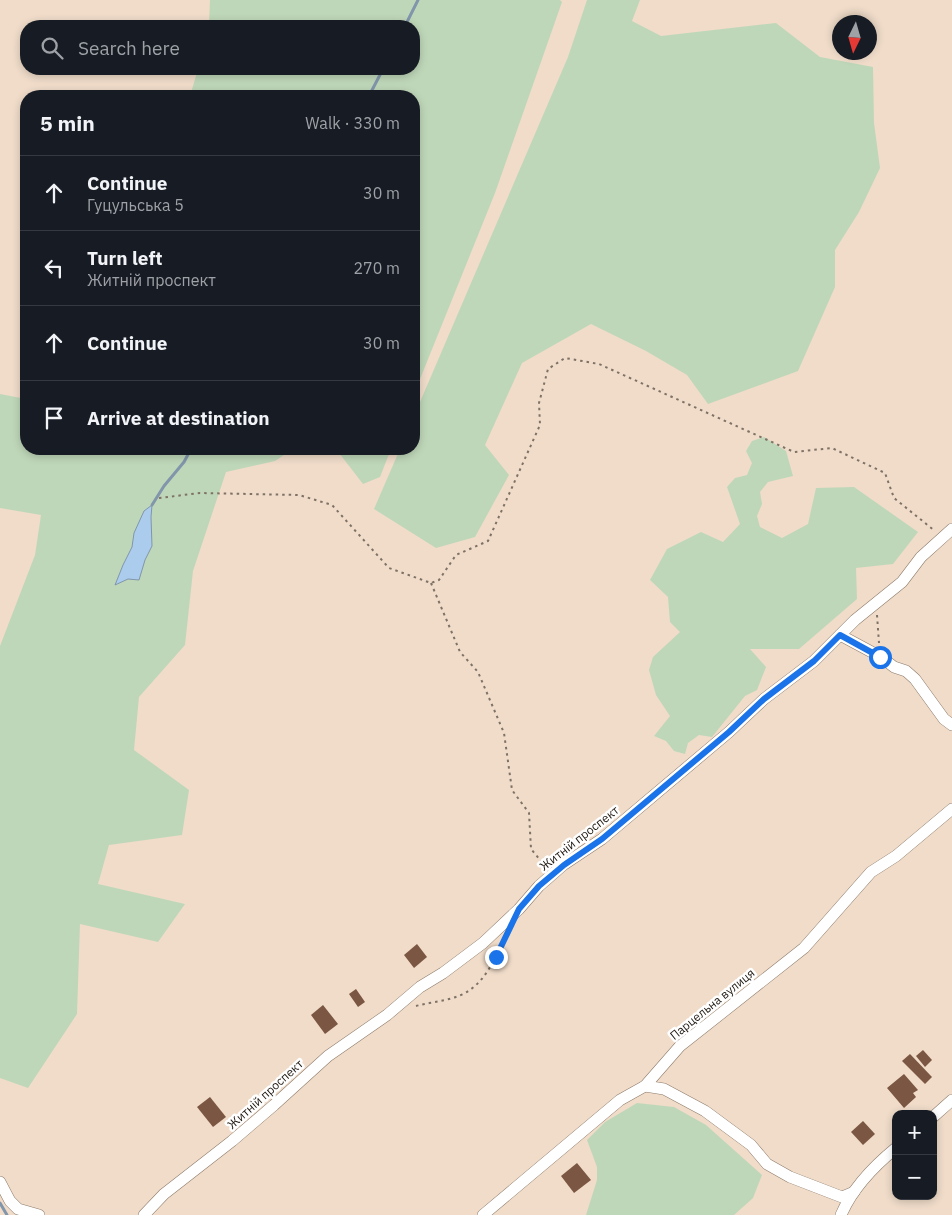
<!DOCTYPE html>
<html lang="en">
<head>
<meta charset="utf-8">
<style>
	:root { --surface:#171b24; --page:#20242c; --text:#f1f3f6; --muted:#9ea1a6; --line:#363941 }
	body { margin:0; font-family:"IBM Plex Sans",sans-serif; background:var(--page); color:var(--text) }
	.controls { position:absolute; right:15px; bottom:15px; display:grid; overflow:hidden; border-radius:10px; box-shadow:0 2px 8px #0003 }
	.controls button { width:45px; height:45px; display:grid; place-items:center; padding:0; border:0; border-bottom:1px solid var(--line); background:var(--surface); color:var(--text); font:25px sans-serif }
	.compass { position:absolute; left:832px; top:15px; width:45px; height:45px; border-radius:50%; background:var(--surface); box-shadow:0 2px 8px #0003; rotate:185deg }
	.stop { position:absolute; width:15px; height:15px; margin:-11px; border:4px solid #1a73e8; border-radius:50%; background:#fff }
	.stop.end { background:#1a73e8; border-color:#fff; box-shadow:0 1px 5px #0008 }
	.list { margin:0; padding:0; list-style:none }
	h2 { display:flex; justify-content:space-between; align-items:center; height:65px; margin:0; padding:0 20px; font-size:21px }
	h2 small { font-size:16px; font-weight:400; color:var(--muted) }
	.list li { display:grid; grid-template-columns:32px 1fr auto; gap:15px; align-items:center; box-sizing:border-box; height:75px; padding:0 20px; border-top:1px solid var(--line) }
	.list b { display:block; font-size:19px; white-space:nowrap }
	.list p { margin:0; font-size:16px; white-space:nowrap; color:var(--muted) }
	.list em { font-size:16px; font-style:normal; color:var(--muted) }
	.icon { flex:none; width:28px; height:28px; fill:none; stroke:currentColor; stroke-width:2; stroke-linecap:round; stroke-linejoin:round }
	.map { position:relative; flex:none; width:952px; height:1215px; overflow:hidden }
	.search { position:absolute; background:var(--surface); box-shadow:0 2px 8px #0003; left:20px; top:20px; width:400px; height:55px; display:flex; align-items:center; gap:12px; box-sizing:border-box; padding:0 18px; border-radius:20px; color:var(--muted); font-size:19px }
	.panel { position:absolute; background:var(--surface); box-shadow:0 2px 8px #0003; left:20px; top:90px; width:400px; height:365px; border-radius:20px }
	.map>svg:first-child { display:block }
	.green { fill:#bfd7b9 }
	.water { fill:#abcced; stroke:#8196ab }
	.lines { fill:none; stroke-linecap:round; stroke-linejoin:round }
	.stream { stroke:#8196ab; stroke-width:3 }
	.building { fill:#7b5642 }
	.minor-casing { stroke:#8d7b6a; stroke-width:12 }
	.path { stroke:#7e7165; stroke-width:2; stroke-dasharray:2.5 4; stroke-linecap:butt }
	.minor { stroke:#fff; stroke-width:11 }
	.route { stroke:#1a73e8; stroke-width:6 }
	.labels { text-anchor:middle; dominant-baseline:central; stroke-width:5; stroke-linejoin:round; paint-order:stroke }
	.street-label { font-size:12px; fill:#1e1710; stroke:#fff }
</style>
</head>
<body>
<div class="map">
<svg width="952" height="1215" viewBox="0 0 952 1215">
	<rect width="100%" height="100%" fill="#f0dcc9"/>
	<g class="green">
		<path d="M210,0H560L562,2L495,193L414,394V96H190L198,69H414V26H209Z"/>
		<path d="M587,0H640L632,21L661,36L776,23L820,57L873,67L874,123L880,168L859,212L835,250V287L798,371L708,404L687,375L646,351L591,324L522,363L485,445L509,475L475,537L436,548L374,509L400,449H414V416L568,57Z"/>
		<path d="M0,394L26,399V449H293L275,461L226,472L193,571L185,645L139,697L134,750L189,790L182,835L109,845L98,884L185,904L158,942L80,924L77,1014L28,1088L0,1078V646L35,555L41,515L0,508Z"/>
		<path d="M764,437L786,451L793,476L768,482L760,492L762,504L757,516L760,527L782,538L808,524L816,488L854,487L918,532L893,564L856,568L857,599L799,649H750L766,667L757,690L745,696L712,737L699,735L688,743L685,754L674,751L666,741L654,736L670,716L656,695L649,670L653,657L680,632L670,622L668,597L650,580L667,549L701,532L723,542L740,524L727,487L735,478L747,475L752,463L746,451L752,441Z"/>
		<path d="M336,449H391L380,477L363,484Z"/>
		<path d="M637,1103L674,1107L706,1125L762,1175L753,1198L734,1215H586L597,1180V1167L587,1140L605,1122Z"/>
	</g>
	<path class="water" d="M152,505L151,517L152,546L145,560L139,580L128,579L115,585L123,565L132,547L134,533L144,511Z"/>
	<g class="lines">
		<g class="stream">
			<path d="M405,26L418,0"/>
			<path d="M369,96L383,69"/>
			<path d="M152,505L164,486L184,462L191,449"/>
			<path d="M0,1203L7,1215"/>
		</g>
	</g>
	<g class="building">
		<path d="M417,944L427,957L414,968L404,955Z"/>
		<path d="M356,989L365,1002L358,1007L349,994Z"/>
		<path d="M323,1005L338,1024L325,1034L311,1015Z"/>
		<path d="M923,1050L932,1060L925,1067L916,1056Z"/>
		<path d="M910,1054L932,1077L925,1084L902,1061Z"/>
		<path d="M904,1074L918,1090L913,1093L916,1097L904,1108L887,1088Z"/>
		<path d="M210,1097L226,1117L213,1127L197,1107Z"/>
		<path d="M863,1121L875,1134L863,1145L851,1132Z"/>
		<path d="M577,1163L591,1180L574,1193L561,1176Z"/>
	</g>
	<g class="lines">
		<defs>
			<g id="minor">
				<path d="M840,635L881,657L894,667L906,671L915,679L944,719L952,725"/>
				<path d="M645,1086L664,1089L705,1111L751,1145L767,1164L790,1177L842,1197L854,1192"/>
				<path d="M933,1117L952,1100"/>
				<path d="M0,1182L10,1201L18,1209L39,1215"/>
				<path d="M144,1215L164,1194L232,1141L274,1105L328,1056L387,1015L420,987L443,973L483,943L519,909L539,886L563,865L602,839L729,732L764,699L814,661L855,620L902,582L921,557L952,529"/>
				<path d="M483,1215L620,1100L645,1086L680,1046L804,948L871,872L896,856L952,809"/>
				<path d="M841,1215C852,1189 874,1166 896,1148"/>
			</g>
		</defs>
		<use href="#minor" class="minor-casing"/>
		<g class="path">
			<path d="M159,498L200,493L299,495L332,505L389,568L431,583L439,580L456,555L488,541L540,425L539,403L548,369L565,358L599,364L794,452L832,448L885,473L894,498L935,531"/>
			<path d="M431,583L460,652L478,672L504,733L512,790L529,813L531,849L545,866"/>
			<path d="M877,615L879,643"/>
			<path d="M416,1006C431,1002 447,1001 461,995C484,985 495,959 505,938"/>
		</g>
		<use href="#minor" class="minor"/>
	</g>
	<g class="lines">
		<path class="route" d="M496,957L519,909L539,886L564,865L602,839L729,732L764,699L814,661L840,635L880,657"/>
	</g>
	<g class="labels">
		<g class="street-label">
			<text transform="translate(579 838) rotate(-38)">Житній проспект</text>
			<text transform="translate(712 1004) rotate(-39)">Парцельна вулиця</text>
			<text transform="translate(265 1094) rotate(-42)">Житній проспект</text>
		</g>
	</g>
</svg>
<div class="controls">
<button>+</button>
<button>−</button>
</div>
<svg class="compass" viewBox="-18 -18 36 36"><path d="M0-13l5 13h-10z" fill="#e53935"/><path d="M0 13l5-13h-10z" fill="#9ea1a6"/></svg>
<div class="stop" style="left:880px;top:657px"></div>
<div class="stop end" style="left:496px;top:957px"></div>
<div class="search"><svg class="icon" aria-label="search" viewBox="0 0 24 24"><circle cx="10" cy="10" r="6"/><path d="M15 15l6 6"/></svg>Search here</div>
<section class="panel">
<h2>5 min<small>Walk · 330 m</small></h2>
<ul class="list">
<li><svg class="icon" aria-label="ahead" viewBox="0 0 24 24"><path d="M12 20V5M6 11l6-6 6 6"/></svg><div><b>Continue</b><p>Гуцульська 5</p></div><em>30 m</em></li>
<li><svg class="icon" aria-label="left" viewBox="0 0 24 24"><path d="M17 20v-9H6M10 6l-5 5 5 5"/></svg><div><b>Turn left</b><p>Житній проспект</p></div><em>270 m</em></li>
<li><svg class="icon" aria-label="ahead" viewBox="0 0 24 24"><path d="M12 20V5M6 11l6-6 6 6"/></svg><div><b>Continue</b></div><em>30 m</em></li>
<li><svg class="icon" aria-label="arrive" viewBox="0 0 24 24"><path d="M6 21V4h12l-3 4 3 4H6"/></svg><div><b>Arrive at destination</b></div></li>
</ul>
</section>
</div>
</body>
</html>
